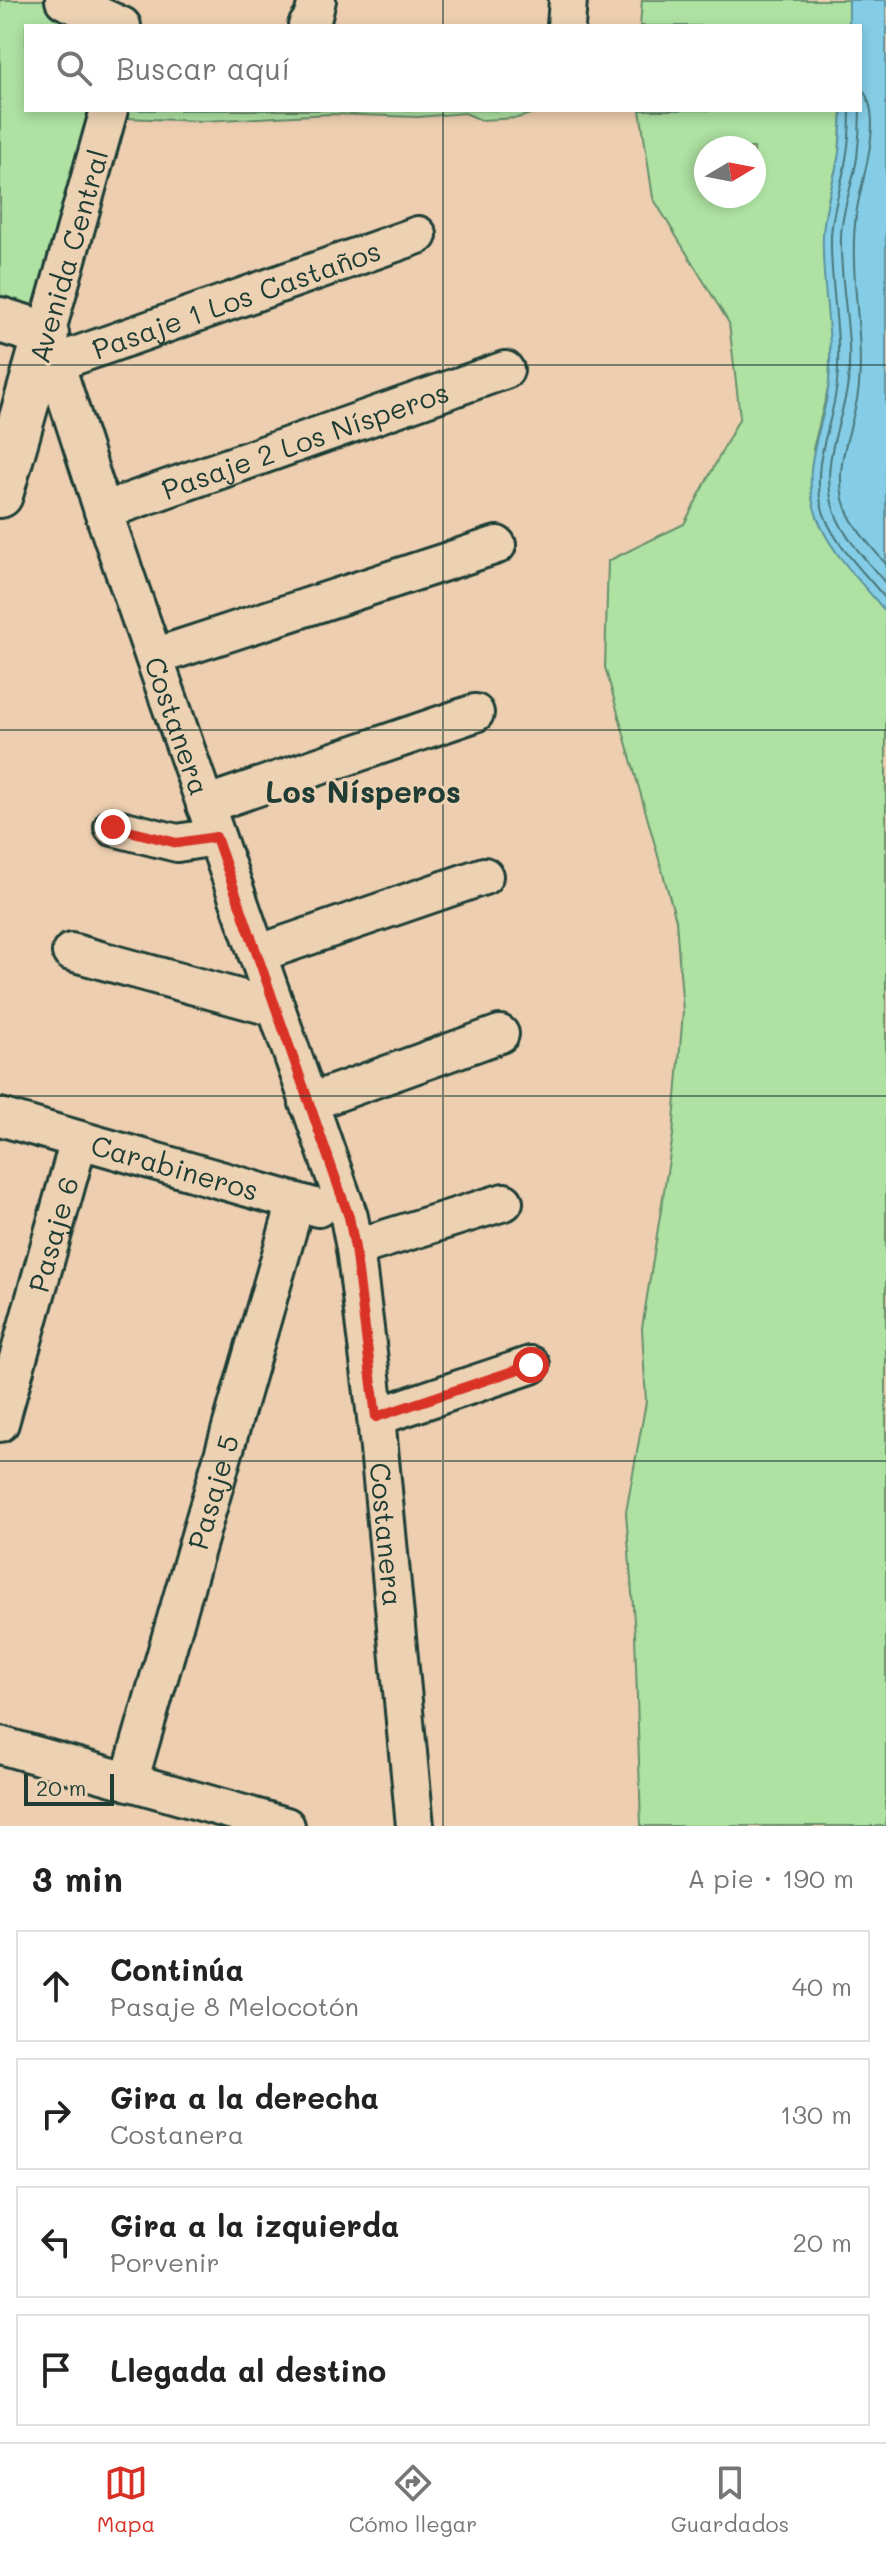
<!DOCTYPE html>
<html lang="es">
<head>
<meta charset="utf-8">
<style>
	:root { --surface:#fff; --page:#f6f6f6; --text:#222; --muted:#767676; --line:#e0e0e0; --accent:#d93025 }
	body { margin:0; font-family:Mali,sans-serif; background:var(--page); color:var(--text) }
	.compass { position:absolute; left:694px; top:136px; width:72px; height:72px; border-radius:50%; background:var(--surface); box-shadow:0 4px 12px #0003; rotate:80deg }
	.scale { position:absolute; left:24px; bottom:20px; width:90px; box-sizing:border-box; padding-left:8px; border:4px solid #1f3d34; border-top:0; font-size:22px; line-height:28px; white-space:nowrap; color:#1f3d34; -webkit-text-stroke:6px #ecd2b3; paint-order:stroke }
	.stop { position:absolute; width:24px; height:24px; margin:-18px; border:6px solid #d93025; border-radius:50%; background:#fff }
	.stop.end { background:#d93025; border-color:#fff; box-shadow:0 2px 8px #0008 }
	.list { margin:0; padding:0; list-style:none }
	h2 { display:flex; justify-content:space-between; align-items:center; height:104px; margin:0; padding:0 32px; font-size:34px }
	h2 small { font-size:26px; font-weight:400; color:var(--muted) }
	.list li { display:grid; grid-template-columns:52px 1fr auto; gap:24px; align-items:center; box-sizing:border-box; height:112px; margin:0 16px 16px; padding:0 16px; border:2px solid var(--line); border-radius:0px }
	.list b { display:block; font-size:30px; white-space:nowrap }
	.list p { margin:0; font-size:26px; white-space:nowrap; color:var(--muted) }
	.list em { font-size:26px; font-style:normal; color:var(--muted) }
	.icon { flex:none; width:44px; height:44px; fill:none; stroke:currentColor; stroke-width:2; stroke-linecap:round; stroke-linejoin:round }
	.map { position:relative; flex:none; width:886px; height:1826px; overflow:hidden }
	.search { position:absolute; background:var(--surface); box-shadow:0 4px 12px #0003; left:24px; right:24px; top:24px; height:88px; display:flex; align-items:center; gap:20px; box-sizing:border-box; padding:0 28px; border-radius:0px; color:var(--muted); font-size:30px }
	.sheet { height:616px; background:var(--surface) }
	nav { display:flex; justify-content:space-around; align-items:center; box-sizing:border-box; height:112px; border-top:2px solid var(--line); background:var(--surface); font-size:22px; color:var(--muted) }
	nav a { display:grid; justify-items:center; gap:4px }
	nav .on { color:var(--accent) }
	.map>svg:first-child { display:block }
	.green { fill:#aee1a2; stroke:#668f6b; stroke-width:2; fill-rule:evenodd }
	.water { fill:#85cde6; stroke:#5c939f; stroke-width:2 }
	.lines { fill:none; stroke-linecap:round; stroke-linejoin:round }
	.shore { stroke:#48777b; stroke-width:2 }
	.minor-casing { stroke:#1f3d34; stroke-width:42 }
	.tertiary-casing { stroke:#1f3d34; stroke-width:50 }
	.minor { stroke:#ecd2b3; stroke-width:36 }
	.tertiary { stroke:#ecd2b3; stroke-width:44 }
	.route { stroke:#d93025; stroke-width:10 }
	.grid { fill:none; stroke:#1f3d34; stroke-width:2; stroke-opacity:0.55 }
	.labels { text-anchor:middle; dominant-baseline:central; stroke-width:6; stroke-linejoin:round; paint-order:stroke }
	.street-label { font-size:28px; fill:#1f3d34; stroke:#ecd2b3 }
	.neighbourhood-label { font-size:30px; font-weight:bold; fill:#1f3d34; stroke:#ecd2b3 }
</style>
</head>
<body>
<div class="map">
<svg width="886" height="1826" viewBox="0 0 886 1826">
	<rect width="100%" height="100%" fill="#edceb0"/>
	<filter id="ink" filterUnits="userSpaceOnUse"><feTurbulence type="fractalNoise" baseFrequency=".0125" numOctaves="2"/><feDisplacementMap in="SourceGraphic" scale="16" xChannelSelector="R" yChannelSelector="G"/><feConvolveMatrix kernelMatrix="1 2 1 2 8 2 1 2 1" color-interpolation-filters="sRGB"/></filter>
	<g filter="url(#ink)">
		<g class="green">
			<path d="M0,0H46L106,26H26V110H93L34,312L0,302Z"/>
			<path d="M642,0H849V26H640Z"/>
			<path d="M128,110H544L517,118L481,120L465,113L418,117L330,114L204,121L125,118Z"/>
			<path d="M640,110H842L839,156L828,200L823,234L831,341L829,385L813,449L838,553L886,612V1826H641L635,1634L626,1512L646,1402L642,1328L673,1135L683,1011L676,920L605,667L608,561L684,524L740,417L729,323L653,198ZM706,148H754V196H706Z"/>
		</g>
		<path class="water" d="M849,0H886V612C861,581 824,547 814,507C802,461 825,426 829,382C834,333 821,285 823,236C824,209 833,184 838,159C841,143 841,126 842,110H860V26H849Z"/>
		<g class="lines">
			<g class="shore">
				<path d="M860,87C886,113 862,177 857,209C847,268 864,326 859,385C856,424 834,458 843,499C849,524 870,545 886,564"/>
				<path d="M860,109C860,125 859,142 857,158C853,184 842,209 841,236C839,287 855,338 847,389C840,427 822,463 832,503C839,534 867,560 886,584"/>
				<path d="M850,110C850,126 849,143 846,159C842,185 832,210 831,237C830,286 842,334 837,383C833,426 812,458 821,504C829,540 863,571 886,599"/>
			</g>
			<defs>
				<g id="minor">
					<path d="M64,0L122,26"/>
					<path d="M307,26L313,17L317,0"/>
					<path d="M566,26L568,0"/>
					<path id="s1" d="M109,110L46,334L103,511L349,1217L355,1248L376,1417L415,1826"/>
					<path id="s2" d="M55,363L418,235"/>
					<path id="s3" d="M103,511L505,370"/>
					<path d="M154,657L497,545"/>
					<path d="M205,805L475,713"/>
					<path d="M113,827L177,843L216,837"/>
					<path d="M71,952L275,1008"/>
					<path d="M257,954L484,876"/>
					<path d="M308,1103L500,1034"/>
					<path id="s4" d="M0,1117L318,1208"/>
					<path d="M355,1248L504,1202"/>
					<path d="M376,1417L531,1365"/>
					<path id="s5" d="M0,1423L79,1140"/>
					<path d="M0,1745L286,1826"/>
					<path id="s6" d="M129,1782L296,1202"/>
				</g>
				<path id="tertiary" d="M0,320L46,334L0,495"/>
			</defs>
			<use href="#minor" class="minor-casing"/>
			<use href="#tertiary" class="tertiary-casing"/>
			<use href="#minor" class="minor"/>
			<use href="#tertiary" class="tertiary"/>
		</g>
	</g>
	<g class="lines" filter="url(#ink)">
		<path class="route" d="M113,827L177,843L216,837L349,1217L355,1248L376,1417L531,1365"/>
	</g>
	<path class="grid" d="M443,0V26M443,110V1826M0,365H886M0,730H886M0,1096H886M0,1461H886"/>
	<g class="labels">
		<g class="street-label">
			<text transform="translate(68 256) rotate(-74)">Avenida Central</text>
			<text stroke="none"><textPath href="#s2" startOffset="192">Pasaje 1 Los Castaños</textPath></text>
			<text stroke="none"><textPath href="#s3" startOffset="214">Pasaje 2 Los Nísperos</textPath></text>
			<text stroke="none"><textPath href="#s1" startOffset="646">Costanera</textPath></text>
			<text stroke="none"><textPath href="#s4" startOffset="182">Carabineros</textPath></text>
			<text stroke="none"><textPath href="#s5" startOffset="196">Pasaje 6</textPath></text>
			<text stroke="none"><textPath href="#s6" startOffset="302">Pasaje 5</textPath></text>
			<text stroke="none"><textPath href="#s1" startOffset="1486">Costanera</textPath></text>
		</g>
		<g class="neighbourhood-label">
			<text x="363" y="791">Los Nísperos</text>
		</g>
	</g>
</svg>
<svg class="compass" viewBox="-18 -18 36 36"><path d="M0-13l5 13h-10z" fill="#e53935"/><path d="M0 13l5-13h-10z" fill="#767676"/></svg>
<div class="scale">20 m</div>
<div class="stop" style="left:531px;top:1365px"></div>
<div class="stop end" style="left:113px;top:827px"></div>
<div class="search"><svg class="icon" aria-label="search" viewBox="0 0 24 24"><circle cx="10" cy="10" r="6"/><path d="M15 15l6 6"/></svg>Buscar aquí</div>
</div>
<section class="sheet">
<h2>3 min<small>A pie · 190 m</small></h2>
<ul class="list">
<li><svg class="icon" aria-label="ahead" viewBox="0 0 24 24"><path d="M12 20V5M6 11l6-6 6 6"/></svg><div><b>Continúa</b><p>Pasaje 8 Melocotón</p></div><em>40 m</em></li>
<li><svg class="icon" aria-label="right" viewBox="0 0 24 24"><path d="M7 20v-9h11M14 6l5 5-5 5"/></svg><div><b>Gira a la derecha</b><p>Costanera</p></div><em>130 m</em></li>
<li><svg class="icon" aria-label="left" viewBox="0 0 24 24"><path d="M17 20v-9H6M10 6l-5 5 5 5"/></svg><div><b>Gira a la izquierda</b><p>Porvenir</p></div><em>20 m</em></li>
<li><svg class="icon" aria-label="arrive" viewBox="0 0 24 24"><path d="M6 21V4h12l-3 4 3 4H6"/></svg><div><b>Llegada al destino</b></div></li>
</ul>
</section>
<nav>
<a class="on"><svg class="icon" aria-label="map" viewBox="0 0 24 24"><path d="M3 6l6-2 6 2 6-2v14l-6 2-6-2-6 2zM9 4v14M15 6v14"/></svg>Mapa</a>
<a><svg class="icon" aria-label="directions" viewBox="0 0 24 24"><path d="M12 3l9 9-9 9-9-9zM9 14v-3h6M13 9l2 2-2 2"/></svg>Cómo llegar</a>
<a><svg class="icon" aria-label="saved" viewBox="0 0 24 24"><path d="M7 4h10v16l-5-4-5 4z"/></svg>Guardados</a>
</nav>
</body>
</html>
